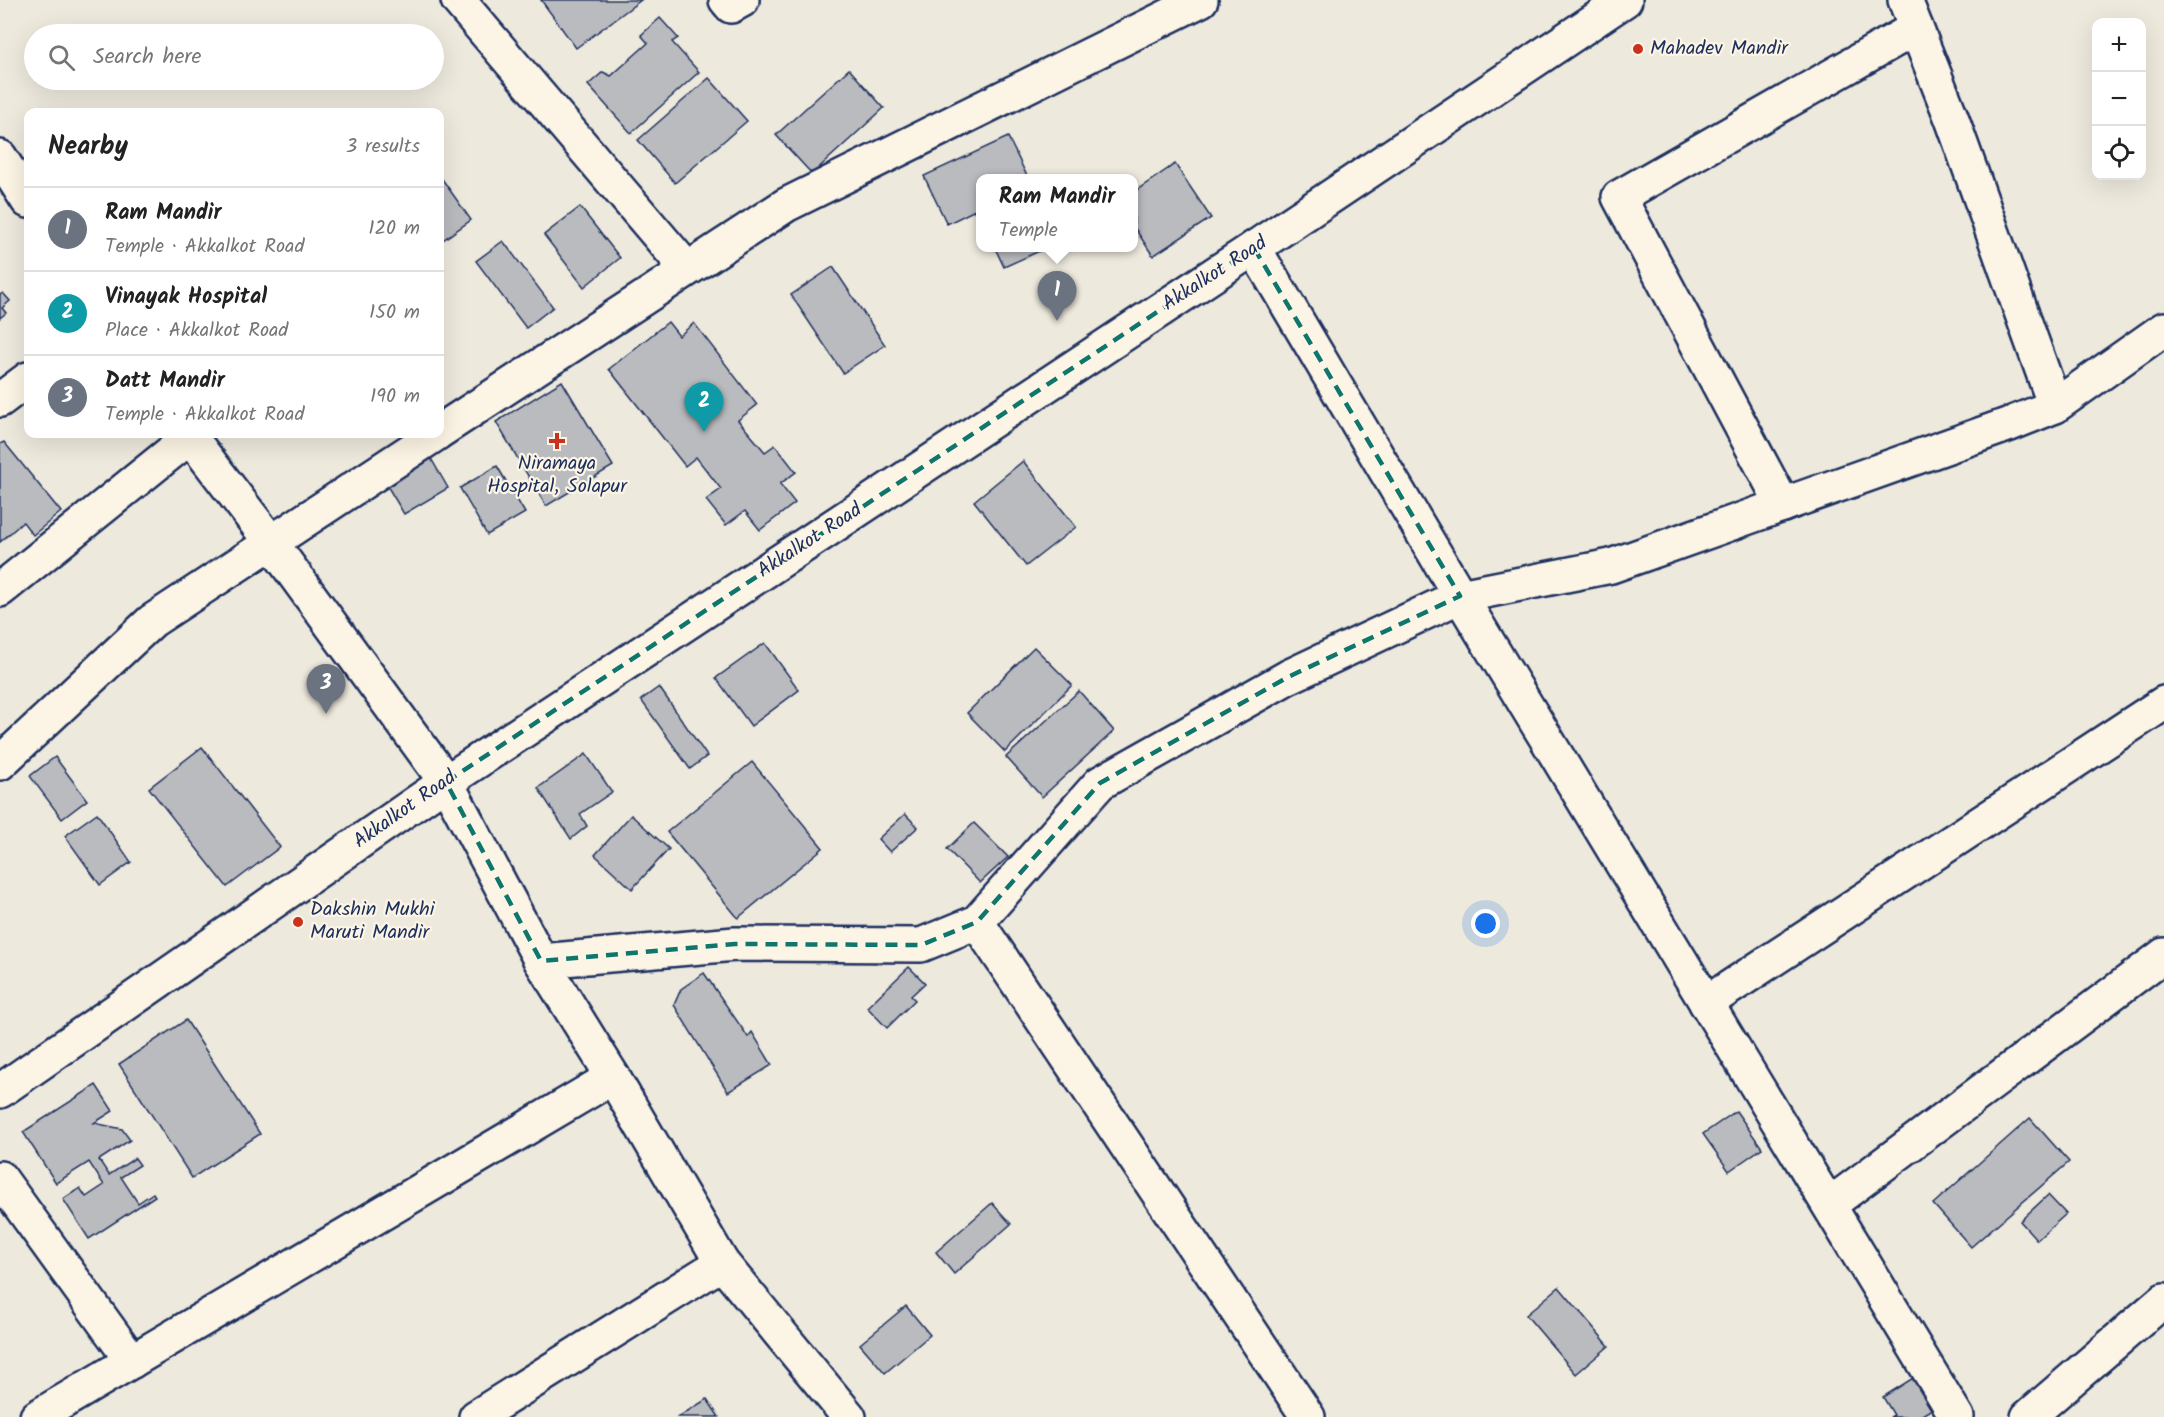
<!DOCTYPE html>
<html lang="en">
<head>
<meta charset="utf-8">
<style>
	:root { --surface:#fff; --page:#f6f6f6; --text:#222; --muted:#767676; --line:#e0e0e0; --accent:#db2777 }
	body { margin:0; font-family:Kalam,sans-serif; background:var(--page); color:var(--text) }
	.controls { position:absolute; right:18px; top:18px; display:grid; overflow:hidden; border-radius:12px; box-shadow:0 6px 24px #0002 }
	.controls button { width:54px; height:54px; display:grid; place-items:center; padding:0; border:0; border-bottom:2px solid var(--line); background:var(--surface); color:var(--text); font:30px sans-serif }
	.you { position:absolute; left:1486px; top:924px; width:21px; height:21px; margin:-15px; border:4px solid #fff; border-radius:50%; background:#1a73e8; box-shadow:0 0 0 9px #1a73e833 }
	.badge { display:grid; place-items:center; width:39px; height:39px; border-radius:50%; background:var(--accent); color:#fff; font-size:20px; font-weight:700 }
	.pin { position:absolute; translate:-50% -50px; filter:drop-shadow(0 2px 3px #0008) }
	.pin::after { content:''; position:absolute; top:32px; width:21px; height:18px; background:inherit; clip-path:polygon(0 0,100% 0,50% 100%) }
	.popup { position:absolute; left:976px; top:174px; width:162px; height:78px; box-sizing:border-box; display:grid; place-content:center; border-radius:12px; background:var(--surface); filter:drop-shadow(0 2px 4px #0005); font-size:20px; white-space:nowrap; color:var(--muted) }
	.popup b { font-size:22px; color:var(--text) }
	.popup::after { content:''; position:absolute; left:50%; top:100%; margin-left:-12px; border:12px solid transparent; border-top-color:var(--surface) }
	.list { margin:0; padding:0; list-style:none }
	h2 { display:flex; justify-content:space-between; align-items:center; height:78px; margin:0; padding:0 24px; font-size:26px }
	h2 small { font-size:20px; font-weight:400; color:var(--muted) }
	.list li { display:grid; grid-template-columns:39px 1fr auto; gap:18px; align-items:center; box-sizing:border-box; height:84px; padding:0 24px; border-top:2px solid var(--line) }
	.list b { display:block; font-size:22px; white-space:nowrap }
	.list p { margin:0; font-size:20px; white-space:nowrap; color:var(--muted) }
	.list em { font-size:20px; font-style:normal; color:var(--muted) }
	.icon { flex:none; width:33px; height:33px; fill:none; stroke:currentColor; stroke-width:2; stroke-linecap:round; stroke-linejoin:round }
	.map { position:relative; flex:none; width:2164px; height:1417px; overflow:hidden }
	.search { position:absolute; background:var(--surface); box-shadow:0 6px 24px #0002; left:24px; top:24px; width:420px; height:66px; display:flex; align-items:center; gap:15px; box-sizing:border-box; padding:0 21px; border-radius:33px; color:var(--muted); font-size:22px }
	.panel { position:absolute; background:var(--surface); box-shadow:0 6px 24px #0002; left:24px; top:108px; width:420px; height:330px; border-radius:12px }
	.map>svg:first-child { display:block }
	.building { fill:#babbbe; stroke:#1b2f5e; stroke-width:1.5 }
	.lines { fill:none; stroke-linecap:round; stroke-linejoin:round }
	.minor-casing { stroke:#1b2f5e; stroke-width:38 }
	.minor { stroke:#fcf5e5; stroke-width:33 }
	.marked { fill:none; stroke:#0f766e; stroke-width:4.5; stroke-dasharray:12 8; stroke-linejoin:round }
	.poi-dot { fill:#c8321e; stroke:#fcf5e5; stroke-width:2 }
	.labels { text-anchor:middle; dominant-baseline:central; stroke-width:4.5; stroke-linejoin:round; paint-order:stroke }
	.poi-label { font-size:20px; fill:#1b2f5e; stroke:#fcf5e5; text-anchor:start }
	.street-label { font-size:20px; fill:#1b2f5e; stroke:#fcf5e5 }
</style>
</head>
<body>
<div class="map">
<svg width="2164" height="1417" viewBox="0 0 2164 1417">
	<rect width="100%" height="100%" fill="#eee9dd"/>
	<filter id="ink" filterUnits="userSpaceOnUse"><feTurbulence type="fractalNoise" baseFrequency=".0167" numOctaves="2"/><feDisplacementMap in="SourceGraphic" scale="12" xChannelSelector="R" yChannelSelector="G"/><feConvolveMatrix kernelMatrix="1 2 1 2 8 2 1 2 1" color-interpolation-filters="sRGB"/></filter>
	<g filter="url(#ink)">
		<g class="building">
			<path d="M541,0H641L576,48Z"/>
			<path d="M660,18L678,38L672,42L699,72L631,133L588,85L603,72L611,76L648,43L641,35Z"/>
			<path d="M849,69L884,108L812,174L776,135Z"/>
			<path d="M709,78L747,121L675,183L638,140Z"/>
			<path d="M1008,137L1028,178H980V217L977,209L947,224L924,176Z"/>
			<path d="M1175,164L1211,218L1153,256L1134,227V192Z"/>
			<path d="M442,179L471,220L440,242V181Z"/>
			<path d="M580,207L620,258L584,287L544,235Z"/>
			<path d="M503,241L553,307L526,328L476,261Z"/>
			<path d="M995,248H1046L1004,267Z"/>
			<path d="M833,267L885,345L843,373L791,295Z"/>
			<path d="M3,293L10,301L2,308L6,313L0,318V295Z"/>
			<path d="M668,322L679,336L694,323L757,405L738,420L765,452L775,445L796,472L780,484L795,503L760,530L745,511L726,525L706,500L721,489L696,457L685,466L609,369Z"/>
			<path d="M562,381L613,466L546,506L496,422Z"/>
			<path d="M4,442L61,512L33,535L23,522L0,542V444Z"/>
			<path d="M425,448L448,488L404,514L380,474Z"/>
			<path d="M1023,461L1076,527L1026,566L974,501Z"/>
			<path d="M497,466L525,513L487,535L460,488Z"/>
			<path d="M765,643L799,690L751,726L716,678Z"/>
			<path d="M1034,647L1072,685L1005,752L967,713Z"/>
			<path d="M659,687L707,756L690,769L641,700Z"/>
			<path d="M1079,691L1114,731L1042,797L1006,757Z"/>
			<path d="M202,747L280,847L227,887L149,788Z"/>
			<path d="M586,754L612,792L580,814L587,826L571,839L538,788Z"/>
			<path d="M55,757L87,800L62,819L30,776Z"/>
			<path d="M752,762L823,848L738,918L667,832Z"/>
			<path d="M97,813L131,862L100,885L65,836Z"/>
			<path d="M905,814L918,827L890,852L878,839Z"/>
			<path d="M631,815L669,849L632,889L595,855Z"/>
			<path d="M974,823L1008,857L980,883L947,849Z"/>
			<path d="M909,967L925,983L911,996L915,1000L887,1028L867,1007Z"/>
			<path d="M704,973L748,1037L752,1032L772,1065L728,1092L674,1005L681,989Z"/>
			<path d="M186,1020L260,1134L192,1178L119,1064Z"/>
			<path d="M96,1085L113,1111L94,1123L122,1129L130,1140L99,1160L109,1175L135,1158L140,1165L121,1177L138,1203L153,1193L155,1196L89,1239L63,1199L80,1188L86,1197L104,1185L89,1162L56,1183L23,1132Z"/>
			<path d="M1736,1111L1762,1148L1729,1171L1703,1134Z"/>
			<path d="M2030,1118L2069,1162L1971,1247L1933,1204Z"/>
			<path d="M2048,1195L2066,1214L2037,1240L2020,1221Z"/>
			<path d="M992,1203L1011,1224L954,1274L936,1252Z"/>
			<path d="M1559,1287L1609,1346L1576,1374L1526,1315Z"/>
			<path d="M906,1306L930,1335L885,1373L860,1344Z"/>
			<path d="M1921,1373L1940,1404L1919,1417H1890L1894,1415L1883,1397Z"/>
			<path d="M707,1399L719,1417H678Z"/>
		</g>
		<g class="lines">
			<defs>
				<g id="minor">
					<path d="M458,0L687,269"/>
					<path d="M726,0L731,6L742,0"/>
					<path d="M1905,0L1952,119L2055,406"/>
					<path d="M0,157L28,201"/>
					<path d="M1254,248L1460,596L1957,1417"/>
					<path d="M0,400L28,379"/>
					<path d="M440,431L786,205L1201,0"/>
					<path d="M188,434L270,541L446,782L541,961L613,1077L722,1263L849,1417"/>
					<path d="M1783,505L1619,197L1916,28"/>
					<path d="M0,590L190,437"/>
					<path d="M0,763L152,621L436,434"/>
					<path d="M977,922L1308,1417"/>
					<path d="M541,961L735,944L921,945L977,922L1100,783L1288,677L1460,596L1611,566L2010,424L2055,406L2164,329"/>
					<path d="M1706,1003L2164,703"/>
					<path d="M0,1091L446,782L1254,248L1625,0"/>
					<path d="M0,1178L132,1361"/>
					<path d="M1829,1205L2164,955"/>
					<path d="M37,1417L613,1077"/>
					<path d="M476,1417L722,1263"/>
					<path d="M2028,1417L2164,1300"/>
				</g>
			</defs>
			<use href="#minor" class="minor-casing"/>
			<use href="#minor" class="minor"/>
		</g>
	</g>
	<path class="marked" d="M1254,248L1460,596L1288,677L1100,783L977,922L921,945L735,944L541,961L446,782Z"/>
	<g class="poi-dot">
		<circle cx="1638" cy="49" r="6"/>
		<path d="M554 432h6v6h6v6h-6v6h-6v-6h-6v-6h6z"/>
		<circle cx="298" cy="922" r="6"/>
	</g>
	<g class="labels">
		<g class="poi-label">
			<text x="1650" y="49">Mahadev Mandir</text>
			<text x="557" y="464" text-anchor="middle">Niramaya<tspan x="557" dy="23">Hospital, Solapur</tspan></text>
			<text x="310" y="910">Dakshin Mukhi<tspan x="310" dy="23">Maruti Mandir</tspan></text>
		</g>
		<g class="street-label">
			<text transform="translate(1215 274) rotate(-33)">Akkalkot Road</text>
			<text transform="translate(810 541) rotate(-33)">Akkalkot Road</text>
			<text transform="translate(405 810) rotate(-35)">Akkalkot Road</text>
		</g>
	</g>
</svg>
<div class="controls">
<button>+</button>
<button>−</button>
<button><svg class="icon" aria-label="locate" viewBox="0 0 24 24"><circle cx="12" cy="12" r="6"/><path d="M12 2v4M12 18v4M2 12h4M18 12h4"/></svg></button>
</div>
<div class="you"></div>
<div class="pin badge" style="left:1057px;top:321px;background:#6b7280">1</div>
<div class="popup"><b>Ram Mandir</b>Temple</div>
<div class="pin badge" style="left:704px;top:432px;background:#0f9aa8">2</div>
<div class="pin badge" style="left:326px;top:714px;background:#6b7280">3</div>
<div class="search"><svg class="icon" aria-label="search" viewBox="0 0 24 24"><circle cx="10" cy="10" r="6"/><path d="M15 15l6 6"/></svg>Search here</div>
<section class="panel">
<h2>Nearby<small>3 results</small></h2>
<ul class="list">
<li><span class="badge" style="background:#6b7280">1</span><div><b>Ram Mandir</b><p>Temple · Akkalkot Road</p></div><em>120 m</em></li>
<li><span class="badge" style="background:#0f9aa8">2</span><div><b>Vinayak Hospital</b><p>Place · Akkalkot Road</p></div><em>150 m</em></li>
<li><span class="badge" style="background:#6b7280">3</span><div><b>Datt Mandir</b><p>Temple · Akkalkot Road</p></div><em>190 m</em></li>
</ul>
</section>
</div>
</body>
</html>
